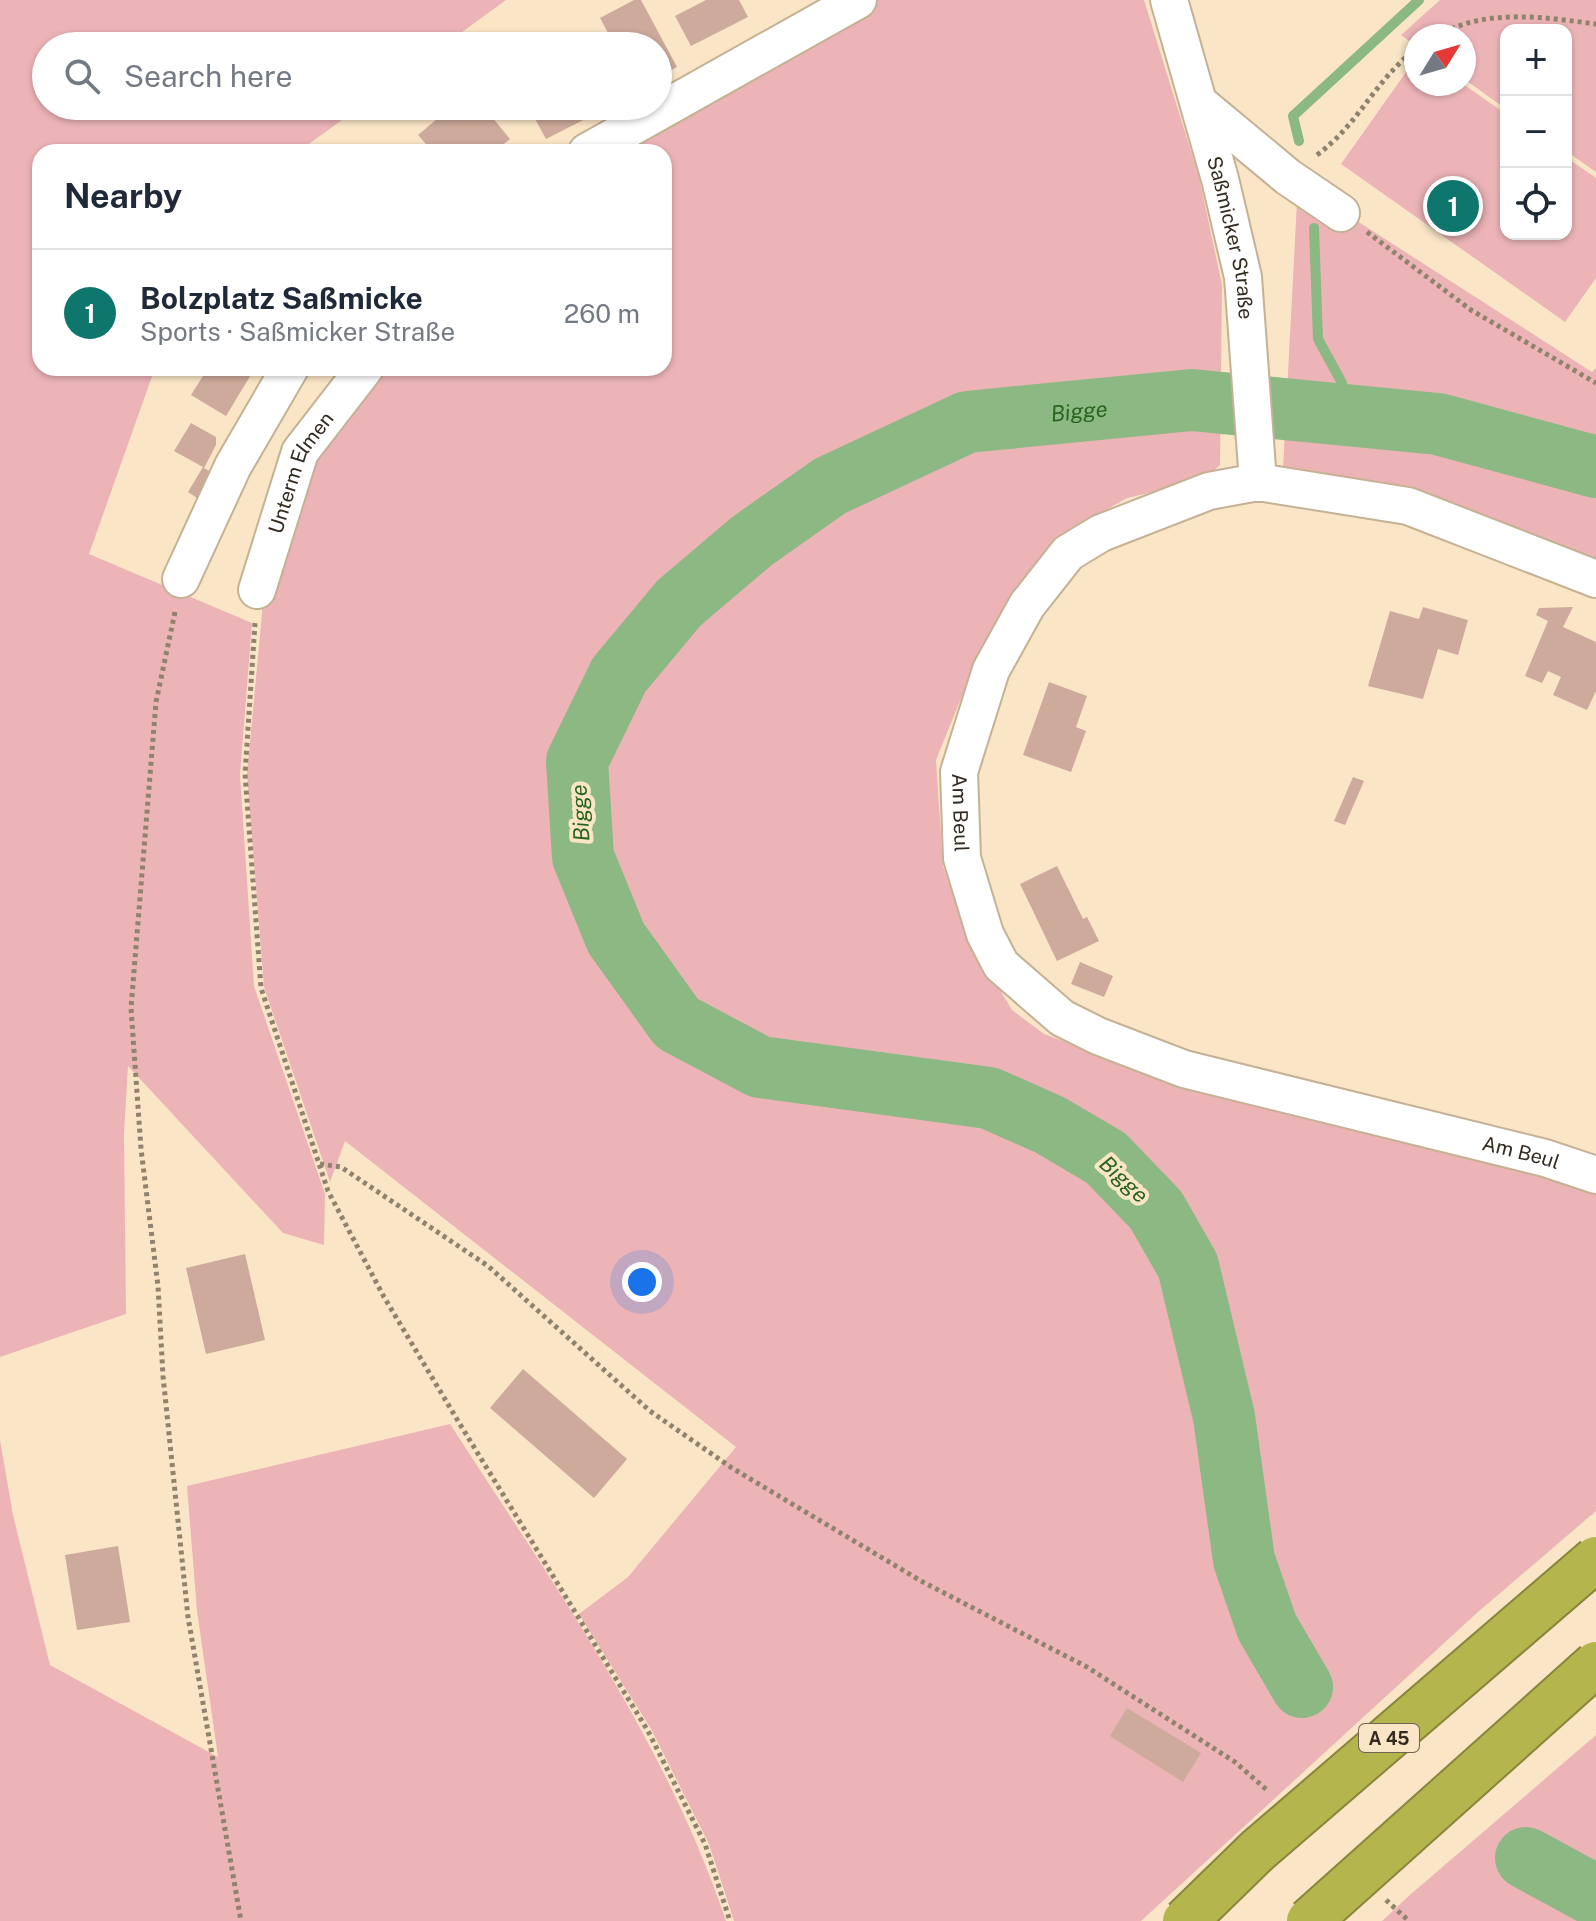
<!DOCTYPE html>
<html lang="en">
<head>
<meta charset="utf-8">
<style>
	:root { --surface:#fff; --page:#f6f6f7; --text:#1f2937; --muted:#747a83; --line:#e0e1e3; --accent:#0f766e }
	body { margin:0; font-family:"Public Sans",sans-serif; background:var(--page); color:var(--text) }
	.controls { position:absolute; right:24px; top:24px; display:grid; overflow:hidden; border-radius:16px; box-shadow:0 2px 6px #0004 }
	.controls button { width:72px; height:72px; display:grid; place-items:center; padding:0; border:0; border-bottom:2px solid var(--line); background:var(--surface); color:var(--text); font:40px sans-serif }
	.compass { position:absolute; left:1404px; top:24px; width:72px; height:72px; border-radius:50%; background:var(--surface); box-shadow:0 2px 6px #0004; rotate:53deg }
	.you { position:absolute; left:642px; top:1282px; width:28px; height:28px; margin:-20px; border:6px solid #fff; border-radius:50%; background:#1a73e8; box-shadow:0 0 0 12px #1a73e833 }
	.badge { display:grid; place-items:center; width:52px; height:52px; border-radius:50%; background:var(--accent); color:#fff; font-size:26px; font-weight:700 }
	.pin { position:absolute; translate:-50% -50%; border:4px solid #fff; box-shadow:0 2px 8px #0006 }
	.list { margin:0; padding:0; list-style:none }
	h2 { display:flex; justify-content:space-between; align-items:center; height:104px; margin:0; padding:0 32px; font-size:34px }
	h2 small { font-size:26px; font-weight:400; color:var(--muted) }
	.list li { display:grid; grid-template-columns:52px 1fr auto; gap:24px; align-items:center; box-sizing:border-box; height:128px; padding:0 32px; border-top:2px solid var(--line) }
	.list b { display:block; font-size:30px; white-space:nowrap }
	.list p { margin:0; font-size:26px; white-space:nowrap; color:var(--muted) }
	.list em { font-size:26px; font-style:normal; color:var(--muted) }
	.icon { flex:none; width:44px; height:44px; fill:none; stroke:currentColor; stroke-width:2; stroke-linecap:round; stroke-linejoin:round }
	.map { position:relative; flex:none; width:1596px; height:1921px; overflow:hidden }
	.search { position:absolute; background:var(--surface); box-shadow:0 2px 6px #0004; left:32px; top:32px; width:640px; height:88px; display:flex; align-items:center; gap:20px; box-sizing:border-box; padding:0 28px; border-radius:44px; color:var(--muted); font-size:30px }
	.panel { position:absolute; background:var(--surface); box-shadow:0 2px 6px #0004; left:32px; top:144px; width:640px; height:232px; border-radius:24px }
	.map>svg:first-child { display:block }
	.green { fill:#ecb4b7 }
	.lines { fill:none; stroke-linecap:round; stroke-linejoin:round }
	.stream { stroke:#8bb883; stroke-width:10 }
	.river { stroke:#8bb883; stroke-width:62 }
	.building { fill:#cdaa9b }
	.minor-casing { stroke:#c5b194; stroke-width:40 }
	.path { stroke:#90836e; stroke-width:5; stroke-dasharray:4 4; stroke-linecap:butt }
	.minor { stroke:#fff; stroke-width:36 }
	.motorway-bridge-casing { stroke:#88853d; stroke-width:48; stroke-linecap:butt }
	.motorway-bridge { stroke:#b5b54d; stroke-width:44 }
	.labels { text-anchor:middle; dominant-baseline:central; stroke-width:8; stroke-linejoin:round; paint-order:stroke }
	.shield { fill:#fae6c7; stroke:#6f6352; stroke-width:2 }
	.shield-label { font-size:18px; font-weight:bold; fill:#332b20 }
	.street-label { font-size:20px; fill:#332b20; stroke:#fae6c7 }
	.water-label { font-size:22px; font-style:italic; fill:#29641f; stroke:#fae6c7 }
</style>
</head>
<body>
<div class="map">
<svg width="1596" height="1921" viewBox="0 0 1596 1921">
	<rect width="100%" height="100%" fill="#fae6c7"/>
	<g class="green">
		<path d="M0,0H506L443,46H46V106H361L298,152H40V368H155L89,554L252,623L240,775L254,986L325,1194L324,1245L283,1233L128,1066L124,1134L126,1314L0,1357Z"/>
		<path d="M871,0H1144L1199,177L1222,285L1220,465L1202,481L1127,498L1053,540L977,659L936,760L943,866L971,941L1012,1010L1044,1034L1082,1048L1539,1173L1596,1195V1511L1478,1612L1141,1921H734L709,1844L651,1729L579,1614L628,1577L736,1447L345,1141L330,1182L264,987L247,774L264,592L306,455L373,368H664V152H605Z"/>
		<path d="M1440,0H1596V172L1566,151V30H1506V109L1464,79V36H1416V46L1401,35Z"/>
		<path d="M1416,58V84H1463L1506,114V234H1566V157L1596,178V278L1565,322L1341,164Z"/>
		<path d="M1298,183L1592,372L1596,368V561L1410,486L1283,468Z"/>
		<path d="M450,1424C553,1584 665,1739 726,1921H0V1440L13,1515L50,1665L218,1757L197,1611L187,1486Z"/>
		<path d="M1596,1735V1921H1382L1411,1894Z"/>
	</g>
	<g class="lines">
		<g class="stream">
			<path d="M1299,141L1293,116L1419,0"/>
			<path d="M1314,228L1318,339L1342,383L1340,415"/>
		</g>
		<g class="river">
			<path id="s1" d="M1302,1687L1267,1627L1244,1560L1224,1417L1188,1266L1156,1210L1106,1158L1050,1125L989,1098L760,1067L677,1023L616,938L583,857L577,761L619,675L679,603L752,541L830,486L967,422L1192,400L1438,424L1596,467"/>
			<path d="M1526,1858L1596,1896"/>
		</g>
	</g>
	<g class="building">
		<path d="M634,0H641L677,67L658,77V46H615L600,18Z"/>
		<path d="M706,0H739L748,17L691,46L675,16Z"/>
		<path d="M460,106H483L510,139L494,152H433L418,135L444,113L447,117Z"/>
		<path d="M547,106H593L597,113L546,139L534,117L548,109Z"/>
		<path d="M208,368H255L226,416L191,395Z"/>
		<path d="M191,423L216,437V445L204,468L218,476L203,502L188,492L203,467L174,451Z"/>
		<path d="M1423,607L1468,620L1458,655L1438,649L1423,699L1368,686L1390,611L1419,619Z"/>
		<path d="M1573,607L1563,627L1596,642V691L1587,710L1553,695L1561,677L1548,671L1542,683L1525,676L1548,621L1536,615L1539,608Z"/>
		<path d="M1049,682L1087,696L1076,727L1086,731L1071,772L1023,755Z"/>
		<path d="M1353,777L1364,781L1345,825L1334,821Z"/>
		<path d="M1057,866L1083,919L1087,917L1099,941L1057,961L1020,884Z"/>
		<path d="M1080,962L1113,976L1104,997L1071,984Z"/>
		<path d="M245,1254L265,1340L206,1354L186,1268Z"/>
		<path d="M523,1369L627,1459L594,1498L490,1408Z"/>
		<path d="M118,1546L130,1622L77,1630L65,1555Z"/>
		<path d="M1127,1708L1201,1753L1183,1782L1110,1736Z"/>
	</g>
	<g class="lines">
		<defs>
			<g id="minor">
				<path id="s2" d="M1169,0L1220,179L1243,277L1258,482"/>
				<path d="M1199,103L1288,177L1341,213"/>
				<path d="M587,152L858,0"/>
				<path d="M181,579L233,466L290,368"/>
				<path id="s3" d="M1596,579L1408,506L1258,482L1209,491L1101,533L1068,553L1027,605L991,670L959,772L962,858L985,934L1001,965L1062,1018L1098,1036L1184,1069L1545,1158L1596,1175"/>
				<path id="s4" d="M257,590L300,452L365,368"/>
			</g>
		</defs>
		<use href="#minor" class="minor-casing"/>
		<g class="path">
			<path d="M1437,36C1485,8 1542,17 1596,24"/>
			<path d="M1317,155C1360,123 1374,81 1416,49"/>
			<path d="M1367,232L1471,310L1596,383"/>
			<path d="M175,612L156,702L131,1008L141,1149L158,1286L163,1376L188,1617L241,1921"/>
			<path d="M255,623L245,774L261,988L328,1191L384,1297L458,1421L648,1731L705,1844L730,1921"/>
			<path d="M320,1164L341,1167L488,1266L650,1411L732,1468L921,1581L1087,1667L1235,1762L1267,1790"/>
			<path d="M1386,1900L1409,1921"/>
		</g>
		<use href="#minor" class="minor"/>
		<defs>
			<g id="motorway-bridge">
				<path d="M1185,1921L1258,1850L1596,1559"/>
				<path d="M1309,1921L1596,1664"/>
			</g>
		</defs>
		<use href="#motorway-bridge" class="motorway-bridge-casing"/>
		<use href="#motorway-bridge" class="motorway-bridge"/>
	</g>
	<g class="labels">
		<rect class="shield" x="1359" y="1724" width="60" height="28" rx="6"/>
		<g class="shield-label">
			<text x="1389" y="1738">A 45</text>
		</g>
		<g class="street-label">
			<text stroke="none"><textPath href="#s2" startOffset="246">Saßmicker Straße</textPath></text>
			<text stroke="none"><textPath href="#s4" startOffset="126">Unterm Elmen</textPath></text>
			<text stroke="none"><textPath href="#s3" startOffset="846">Am Beul</textPath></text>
			<text stroke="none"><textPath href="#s3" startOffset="1566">Am Beul</textPath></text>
		</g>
		<g class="water-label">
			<text stroke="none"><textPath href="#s1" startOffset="1966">Bigge</textPath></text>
			<text transform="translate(580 813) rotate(-93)">Bigge</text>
			<text transform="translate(1124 1179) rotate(43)">Bigge</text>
		</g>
	</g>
</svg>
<div class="controls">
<button>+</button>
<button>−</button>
<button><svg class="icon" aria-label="locate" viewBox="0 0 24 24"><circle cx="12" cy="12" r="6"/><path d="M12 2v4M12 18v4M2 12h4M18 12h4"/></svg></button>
</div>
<svg class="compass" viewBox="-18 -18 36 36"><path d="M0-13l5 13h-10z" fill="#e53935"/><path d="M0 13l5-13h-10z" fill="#747a83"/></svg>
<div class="you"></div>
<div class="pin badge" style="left:1453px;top:206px">1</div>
<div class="search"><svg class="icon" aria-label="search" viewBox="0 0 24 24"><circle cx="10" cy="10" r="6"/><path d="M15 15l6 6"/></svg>Search here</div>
<section class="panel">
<h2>Nearby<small></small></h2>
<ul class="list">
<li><span class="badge">1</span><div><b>Bolzplatz Saßmicke</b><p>Sports · Saßmicker Straße</p></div><em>260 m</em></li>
</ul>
</section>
</div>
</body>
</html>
